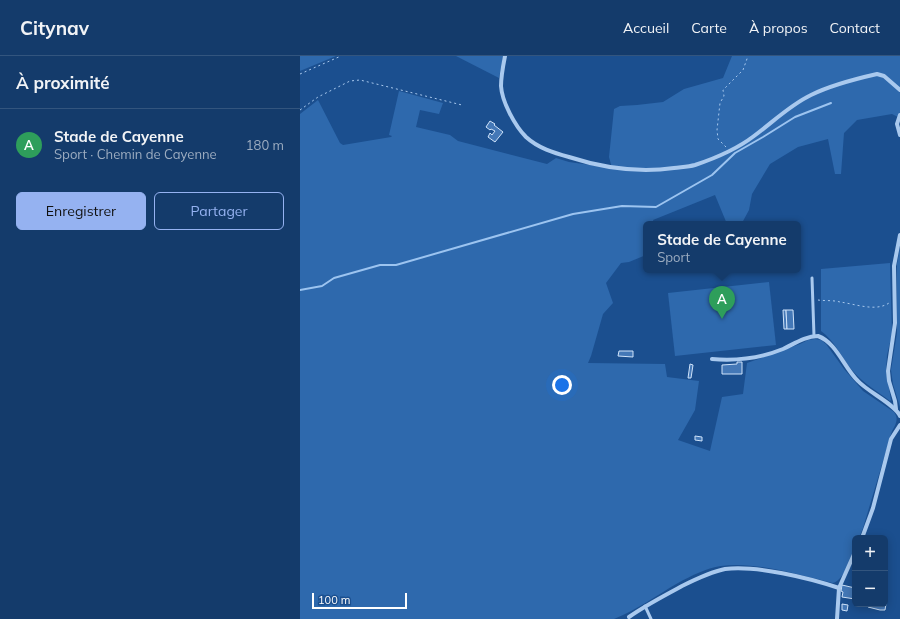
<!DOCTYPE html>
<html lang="fr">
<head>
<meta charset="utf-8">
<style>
	:root { --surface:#143b6b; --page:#214673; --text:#f1f3f6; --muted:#9dadc1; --line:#33557e; --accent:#95b2f1 }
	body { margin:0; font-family:Mulish,sans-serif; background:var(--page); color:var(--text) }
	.controls { position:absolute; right:12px; bottom:12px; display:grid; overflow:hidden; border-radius:6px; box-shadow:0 2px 10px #0003 }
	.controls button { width:36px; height:36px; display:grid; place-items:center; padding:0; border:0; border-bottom:1px solid var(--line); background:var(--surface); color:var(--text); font:20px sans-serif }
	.scale { position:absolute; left:12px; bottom:10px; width:95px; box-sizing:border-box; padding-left:4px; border:2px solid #fff; border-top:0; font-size:11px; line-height:14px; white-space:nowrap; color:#fff; -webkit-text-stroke:3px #1b4f8f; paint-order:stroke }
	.you { position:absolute; left:262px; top:329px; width:14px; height:14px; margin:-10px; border:3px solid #fff; border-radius:50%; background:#1a73e8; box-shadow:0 0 0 6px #1a73e833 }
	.badge { display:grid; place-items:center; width:26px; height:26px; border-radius:50%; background:var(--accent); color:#fff; font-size:13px; font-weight:700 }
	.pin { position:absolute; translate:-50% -33px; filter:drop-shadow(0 1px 2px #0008) }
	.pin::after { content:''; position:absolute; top:21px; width:14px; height:12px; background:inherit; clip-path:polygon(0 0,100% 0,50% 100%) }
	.popup { position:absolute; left:343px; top:165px; width:158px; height:52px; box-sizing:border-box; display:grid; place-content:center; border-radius:6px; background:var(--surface); filter:drop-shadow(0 1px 3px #0005); font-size:13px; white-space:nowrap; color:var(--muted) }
	.popup b { font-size:15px; color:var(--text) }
	.popup::after { content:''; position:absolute; left:50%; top:100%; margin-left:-8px; border:8px solid transparent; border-top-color:var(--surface) }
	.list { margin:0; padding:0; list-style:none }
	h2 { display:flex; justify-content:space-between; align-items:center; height:52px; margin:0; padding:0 16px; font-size:17px }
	h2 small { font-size:13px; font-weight:400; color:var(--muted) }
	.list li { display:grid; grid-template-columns:26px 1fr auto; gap:12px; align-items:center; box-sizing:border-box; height:72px; padding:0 16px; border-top:1px solid var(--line) }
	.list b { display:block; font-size:15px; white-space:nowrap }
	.list p { margin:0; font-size:13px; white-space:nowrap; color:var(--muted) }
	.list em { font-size:13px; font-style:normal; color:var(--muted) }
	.actions { display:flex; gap:8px; padding:12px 16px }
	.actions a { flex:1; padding:9px 0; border:1px solid var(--accent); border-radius:6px; text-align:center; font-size:14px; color:var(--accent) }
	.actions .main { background:var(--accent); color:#111 }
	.map { position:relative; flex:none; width:600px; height:563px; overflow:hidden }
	header { display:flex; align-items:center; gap:24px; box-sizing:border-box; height:56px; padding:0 20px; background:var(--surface); border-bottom:1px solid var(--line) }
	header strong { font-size:19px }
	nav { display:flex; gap:22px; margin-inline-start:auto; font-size:14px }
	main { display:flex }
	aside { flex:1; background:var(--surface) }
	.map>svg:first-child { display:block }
	.green { fill:#2e69ad }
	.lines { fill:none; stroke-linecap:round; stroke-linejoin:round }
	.stream { stroke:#9cc4f0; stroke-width:2 }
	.building { fill:#4478b7; stroke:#cfe3fa }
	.path { stroke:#a9c9ee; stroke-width:1; stroke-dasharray:2 3; stroke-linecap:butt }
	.service { stroke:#a9c9ee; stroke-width:3 }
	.minor { stroke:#a9c9ee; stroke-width:4 }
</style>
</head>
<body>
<header>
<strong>Citynav</strong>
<nav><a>Accueil</a><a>Carte</a><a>À propos</a><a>Contact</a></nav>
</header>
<main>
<aside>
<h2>À proximité<small></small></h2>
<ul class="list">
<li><span class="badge" style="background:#2e9e5b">A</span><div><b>Stade de Cayenne</b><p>Sport · Chemin de Cayenne</p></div><em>180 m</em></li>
</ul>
<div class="actions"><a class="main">Enregistrer</a><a>Partager</a></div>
</aside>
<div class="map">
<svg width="600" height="563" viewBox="0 0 600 563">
	<rect width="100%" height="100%" fill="#1b4f8f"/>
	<g class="green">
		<path d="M0,0H36L0,15Z"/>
		<path d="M156,0H203L199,22Z"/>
		<path d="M432,0H600V62L592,58L557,64L544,77L541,118H535L528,83L498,91L470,108L452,138L449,154L442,167L427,168L415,139L353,164L354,168H346V199L329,206L321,207L306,227L313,247L303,258L291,300L288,307L365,308L367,321L399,325L395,354L378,384L410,395L422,341L443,338L447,307L500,288L508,284L515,283L521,284L526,288L544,313L563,335L594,356C599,363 596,368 592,375L563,472L559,482H555C555,494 545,524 533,527C499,519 455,505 421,510C406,512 391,520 378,527C357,539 337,554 314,563H0V58L18,44L40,87L43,89L91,81L92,80L89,79L99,35L143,47L139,58L120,54L116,71L150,79L158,85L247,108L256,102L269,106L312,112L309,101L314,53L320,50L337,49L363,46L384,33L423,22Z"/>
		<path d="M600,191V351L593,328L591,314L597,277V208Z"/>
		<path d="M590,207L592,278L587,299L586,314L591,344L590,345C577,335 563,327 552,314C541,301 535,285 521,275V213Z"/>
		<path d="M469,226L476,289L375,300L368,237Z"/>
	</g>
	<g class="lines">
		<path class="stream" d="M0,234L22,230L34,222L80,209H96L273,158L322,150L356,151L412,119L435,97L463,81L495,61L531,47"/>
	</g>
	<g class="building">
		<path d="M190,65L195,68L194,69L203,76L195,86L188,81L190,77L192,79L195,75L191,73L190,74L186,71Z"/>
		<path d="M483,254H486L487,273H484Z"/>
		<path d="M486,254H493L494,273H487Z"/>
		<path d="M319,295H333V301L318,300Z"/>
		<path d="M437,306H442V318H422V309L437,308Z"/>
		<path d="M390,308L393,309L391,322H388Z"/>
		<path d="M395,380L402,381V385L395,384Z"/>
		<path d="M542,529L555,532V543L542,541L543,536L541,535Z"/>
		<path d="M542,548L548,549L547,555L542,554Z"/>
		<path d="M569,548H586L585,554H580L568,551Z"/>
	</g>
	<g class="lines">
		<g class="path">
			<path d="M0,18L41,0"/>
			<path d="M0,54L18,41L50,25L60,24L162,49"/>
			<path d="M426,91L418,83L417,74L420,47L424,40L423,34L443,14L448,0"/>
			<path d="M518,244C525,245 533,244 540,246C555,248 576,256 589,247"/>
		</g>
		<g class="service">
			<path d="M512,222L514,280"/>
			<path d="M345,550L351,563"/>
		</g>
		<g class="minor">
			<path d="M205,0C203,10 201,20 201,30C202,46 215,70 226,81C238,92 254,97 269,101C303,112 338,117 374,112C381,111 388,111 395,109C416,102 437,93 454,80C473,66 490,49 511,39C531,29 555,23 577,18L584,20L600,34"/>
			<path d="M600,59L597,68L600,79"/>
			<path d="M412,303C436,305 461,302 483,293C494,288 505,280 518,280C537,287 544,312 558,325C568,336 596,349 600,360"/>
			<path d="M596,353L595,345L589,325L588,315L595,267L594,210L600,179"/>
			<path d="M562,482L573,452L591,383L600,369"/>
			<path d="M329,561C346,549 364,540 382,530C396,523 410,516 425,513C456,509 509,522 539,532"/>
			<path d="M537,563L539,532L555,496"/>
		</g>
	</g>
</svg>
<div class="controls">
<button>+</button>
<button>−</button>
</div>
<div class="scale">100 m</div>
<div class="you"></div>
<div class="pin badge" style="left:422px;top:263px;background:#2e9e5b">A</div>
<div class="popup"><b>Stade de Cayenne</b>Sport</div>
</div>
</main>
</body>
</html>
